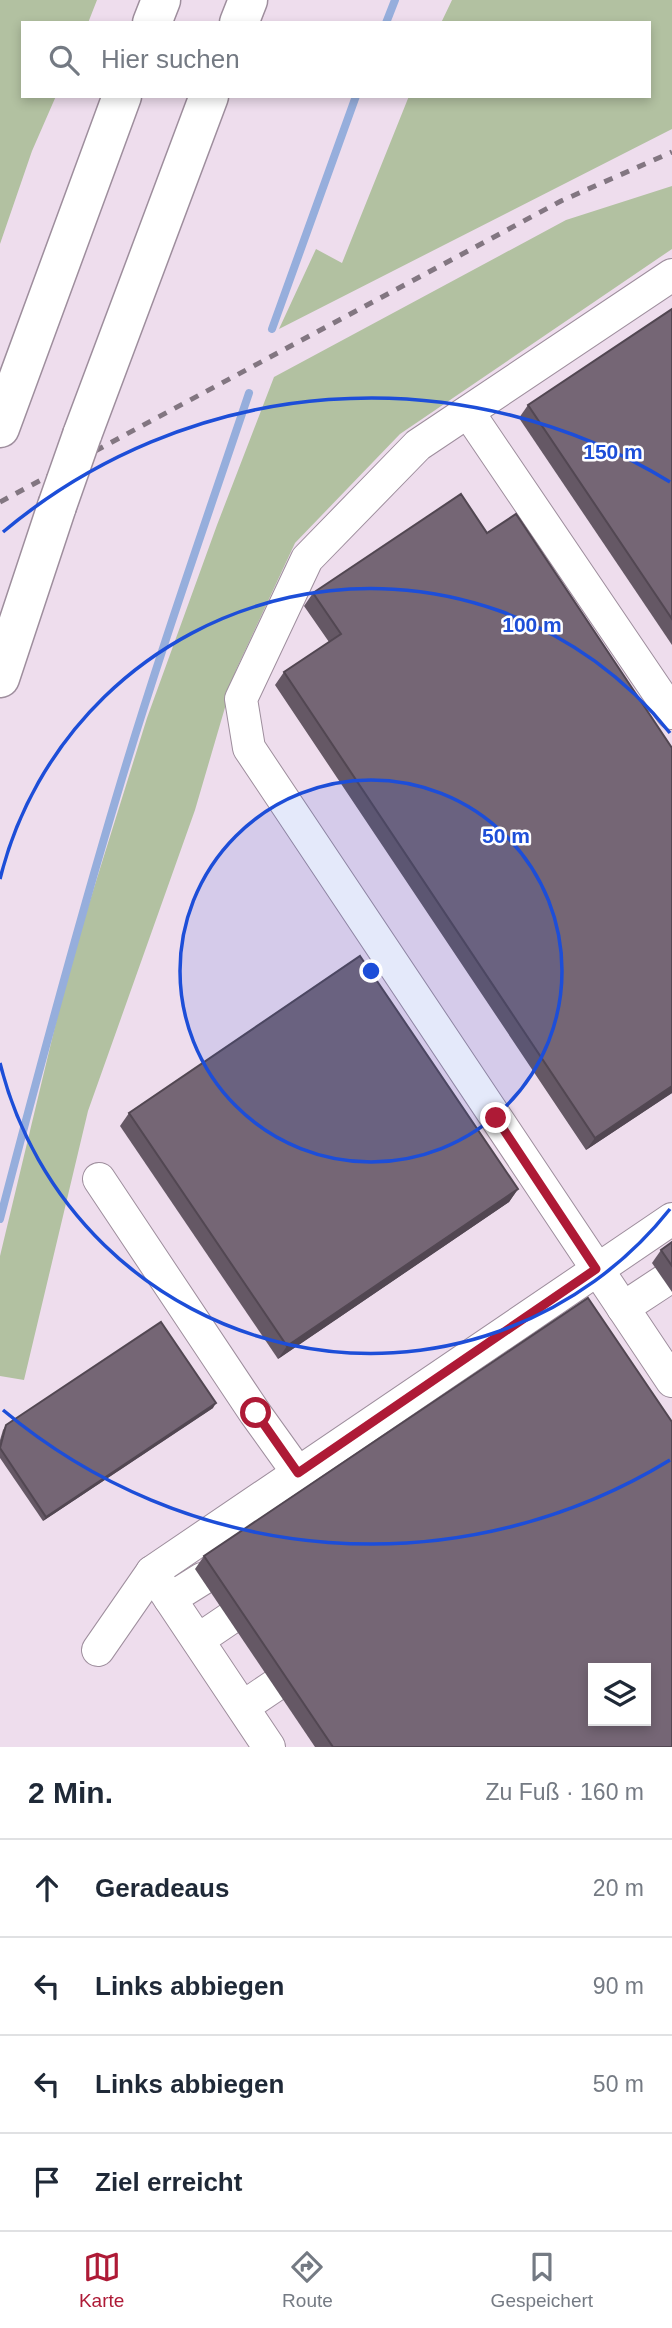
<!DOCTYPE html>
<html lang="de">
<head>
<meta charset="utf-8">
<style>
	:root { --surface:#fff; --page:#f6f6f7; --text:#1f2937; --muted:#747a83; --line:#e0e1e3; --accent:#ae1a36 }
	body { margin:0; font-family:Helvetica,sans-serif; background:var(--page); color:var(--text) }
	.controls { position:absolute; right:21px; bottom:21px; display:grid; overflow:hidden; border-radius:0px; box-shadow:0 4px 10px #0003 }
	.controls button { width:63px; height:63px; display:grid; place-items:center; padding:0; border:0; border-bottom:2px solid var(--line); background:var(--surface); color:var(--text); font:35px sans-serif }
	.stop { position:absolute; width:21px; height:21px; margin:-16px; border:5px solid #ae1a36; border-radius:50%; background:#fff }
	.stop.end { background:#ae1a36; border-color:#fff; box-shadow:0 2px 7px #0008 }
	.list { margin:0; padding:0; list-style:none }
	h2 { display:flex; justify-content:space-between; align-items:center; height:91px; margin:0; padding:0 28px; font-size:30px }
	h2 small { font-size:23px; font-weight:400; color:var(--muted) }
	.list li { display:grid; grid-template-columns:46px 1fr auto; gap:21px; align-items:center; box-sizing:border-box; height:98px; padding:0 28px; border-top:2px solid var(--line) }
	.list b { display:block; font-size:26px; white-space:nowrap }
	.list em { font-size:23px; font-style:normal; color:var(--muted) }
	.icon { flex:none; width:38px; height:38px; fill:none; stroke:currentColor; stroke-width:2; stroke-linecap:round; stroke-linejoin:round }
	.map { position:relative; flex:none; width:672px; height:1747px; overflow:hidden }
	.search { position:absolute; background:var(--surface); box-shadow:0 4px 10px #0003; left:21px; right:21px; top:21px; height:77px; display:flex; align-items:center; gap:18px; box-sizing:border-box; padding:0 24px; border-radius:0px; color:var(--muted); font-size:26px }
	.sheet { height:483px; background:var(--surface) }
	nav { display:flex; justify-content:space-around; align-items:center; box-sizing:border-box; height:98px; border-top:2px solid var(--line); background:var(--surface); font-size:19px; color:var(--muted) }
	nav a { display:grid; justify-items:center; gap:4px }
	nav .on { color:var(--accent) }
	.map>svg:first-child { display:block }
	.green { fill:#b2c1a1 }
	.lines { fill:none; stroke-linecap:round; stroke-linejoin:round }
	.stream { stroke:#96aedc; stroke-width:8 }
	.minor-casing { stroke:#9e8e9d; stroke-width:34 }
	.highway-casing { stroke:#9e8e9d; stroke-width:41 }
	.minor { stroke:#fff; stroke-width:32 }
	.highway { stroke:#fff; stroke-width:38 }
	.rail { stroke:#827681; stroke-width:5; stroke-dasharray:9 9; stroke-linecap:butt }
	.highway-bridge-casing { stroke:#9e8e9d; stroke-width:41; stroke-linecap:butt }
	.highway-bridge { stroke:#fff; stroke-width:38 }
	.wall { fill:#655865 }
	.shaded-wall { fill:#524752 }
	.building { fill:#756675; stroke:#524752; stroke-width:2; fill-rule:evenodd }
	.route { stroke:#ae1a36; stroke-width:9 }
	.ring { fill:none; stroke:#1d4ed8; stroke-width:3.5 }
	.centre { fill:#1d4ed8; stroke:#fff; stroke-width:3.5 }
	.ring-label { font-size:21px; text-anchor:middle; font-weight:bold; fill:#1d4ed8; stroke:#fff; stroke-width:5; stroke-linejoin:round; paint-order:stroke }
</style>
</head>
<body>
<div class="map">
<svg width="672" height="1747" viewBox="0 0 672 1747">
	<rect width="100%" height="100%" fill="#eedded"/>
	<g class="green">
		<path d="M0,0H97L88,23H23V96H56L32,151L0,244Z"/>
		<path d="M452,0H672V129L279,329L316,249L342,263L409,96H649V23H441Z"/>
		<path d="M672,186V249L400,434L295,543L236,670L195,810L88,1111L24,1380L0,1376V1256L69,968L147,718L217,525L274,377L566,220Z"/>
	</g>
	<g class="lines">
		<g class="stream">
			<path d="M386,23L395,0"/>
			<path d="M272,329L356,96"/>
			<path d="M0,1219C37,1077 75,936 117,795C157,660 204,527 249,393"/>
		</g>
		<defs>
			<g id="minor">
				<path d="M672,275L418,445L307,559L241,699L249,748L672,1381"/>
				<path d="M468,412L672,713"/>
				<path d="M99,1179L255,1413L298,1473"/>
				<path d="M623,1308L664,1281"/>
				<path d="M152,1572L269,1747"/>
				<path d="M170,1599L202,1579"/>
				<path d="M198,1640L229,1619"/>
				<path d="M98,1650L152,1572L672,1219"/>
				<path d="M243,1707L274,1686"/>
			</g>
			<g id="highway">
				<path d="M152,23L161,0"/>
				<path d="M239,23L248,0"/>
				<path d="M0,428L122,96"/>
				<path d="M82,435L209,96"/>
				<path d="M0,678L57,506"/>
			</g>
		</defs>
		<use href="#minor" class="minor-casing"/>
		<use href="#highway" class="highway-casing"/>
		<use href="#minor" class="minor"/>
		<use href="#highway" class="highway"/>
		<path class="rail" d="M0,502L561,201L672,152"/>
		<defs>
			<path id="highway-bridge" d="M57,506L82,435"/>
		</defs>
		<use href="#highway-bridge" class="highway-bridge-casing"/>
		<use href="#highway-bridge" class="highway-bridge"/>
	</g>
	<g class="wall">
		<path d="M672,309V645L519,418L528,405Z"/>
		<path d="M313,593L672,1093L586,1150L275,685L284,672L329,642L304,606Z"/>
		<path d="M129,1113L518,1189L509,1202L278,1359L120,1126Z"/>
		<path d="M672,1242V1292L652,1263L661,1250Z"/>
		<path d="M213,1408L43,1521L0,1458V1440L3,1430L6,1425Z"/>
		<path d="M204,1556L672,1747H315L195,1569Z"/>
	</g>
	<g class="shaded-wall">
		<path d="M672,1086V1093L586,1150L595,1138Z"/>
		<path d="M518,1189L509,1202L278,1359L287,1346Z"/>
		<path d="M216,1403L213,1408L43,1521L46,1517Z"/>
	</g>
	<g class="building">
		<path d="M672,309V619L528,405Z"/>
		<path d="M461,494L487,533L516,514L672,748V1086L595,1138L284,672L341,634L313,593Z"/>
		<path d="M360,956L518,1189L287,1346L129,1113Z"/>
		<path d="M672,1242V1266L661,1250Z"/>
		<path d="M588,1298L672,1422V1747H333L204,1556ZM593,1668H646V1721H593Z"/>
		<path d="M161,1322L216,1403L46,1517L0,1448L6,1425Z"/>
	</g>
	<g class="lines">
		<path class="route" d="M256,1413L298,1473L596,1269L496,1118"/>
	</g>
	<circle cx="371" cy="971" r="191" fill="#1d4ed8" fill-opacity=".12"/>
	<g class="ring">
		<circle cx="371" cy="971" r="191"/>
		<path d="M670 1209A382 382 0 0 1 0 1063M0 879A382 382 0 0 1 670 733"/>
		<path d="M670 1460A573 573 0 0 1 3 1410M3 532A573 573 0 0 1 670 482"/>
	</g>
	<circle cx="371" cy="971" r="10" class="centre"/>
	<g class="ring-label">
		<text x="613" y="459">150 m</text>
		<text x="532" y="632">100 m</text>
		<text x="506" y="843">50 m</text>
	</g>
</svg>
<div class="controls">
<button><svg class="icon" aria-label="layers" viewBox="0 0 24 24"><path d="M12 4l9 5-9 5-9-5zM3 14l9 5 9-5"/></svg></button>
</div>
<div class="stop" style="left:256px;top:1413px"></div>
<div class="stop end" style="left:496px;top:1118px"></div>
<div class="search"><svg class="icon" aria-label="search" viewBox="0 0 24 24"><circle cx="10" cy="10" r="6"/><path d="M15 15l6 6"/></svg>Hier suchen</div>
</div>
<section class="sheet">
<h2>2 Min.<small>Zu Fuß · 160 m</small></h2>
<ul class="list">
<li><svg class="icon" aria-label="ahead" viewBox="0 0 24 24"><path d="M12 20V5M6 11l6-6 6 6"/></svg><div><b>Geradeaus</b></div><em>20 m</em></li>
<li><svg class="icon" aria-label="left" viewBox="0 0 24 24"><path d="M17 20v-9H6M10 6l-5 5 5 5"/></svg><div><b>Links abbiegen</b></div><em>90 m</em></li>
<li><svg class="icon" aria-label="left" viewBox="0 0 24 24"><path d="M17 20v-9H6M10 6l-5 5 5 5"/></svg><div><b>Links abbiegen</b></div><em>50 m</em></li>
<li><svg class="icon" aria-label="arrive" viewBox="0 0 24 24"><path d="M6 21V4h12l-3 4 3 4H6"/></svg><div><b>Ziel erreicht</b></div></li>
</ul>
</section>
<nav>
<a class="on"><svg class="icon" aria-label="map" viewBox="0 0 24 24"><path d="M3 6l6-2 6 2 6-2v14l-6 2-6-2-6 2zM9 4v14M15 6v14"/></svg>Karte</a>
<a><svg class="icon" aria-label="directions" viewBox="0 0 24 24"><path d="M12 3l9 9-9 9-9-9zM9 14v-3h6M13 9l2 2-2 2"/></svg>Route</a>
<a><svg class="icon" aria-label="saved" viewBox="0 0 24 24"><path d="M7 4h10v16l-5-4-5 4z"/></svg>Gespeichert</a>
</nav>
</body>
</html>
